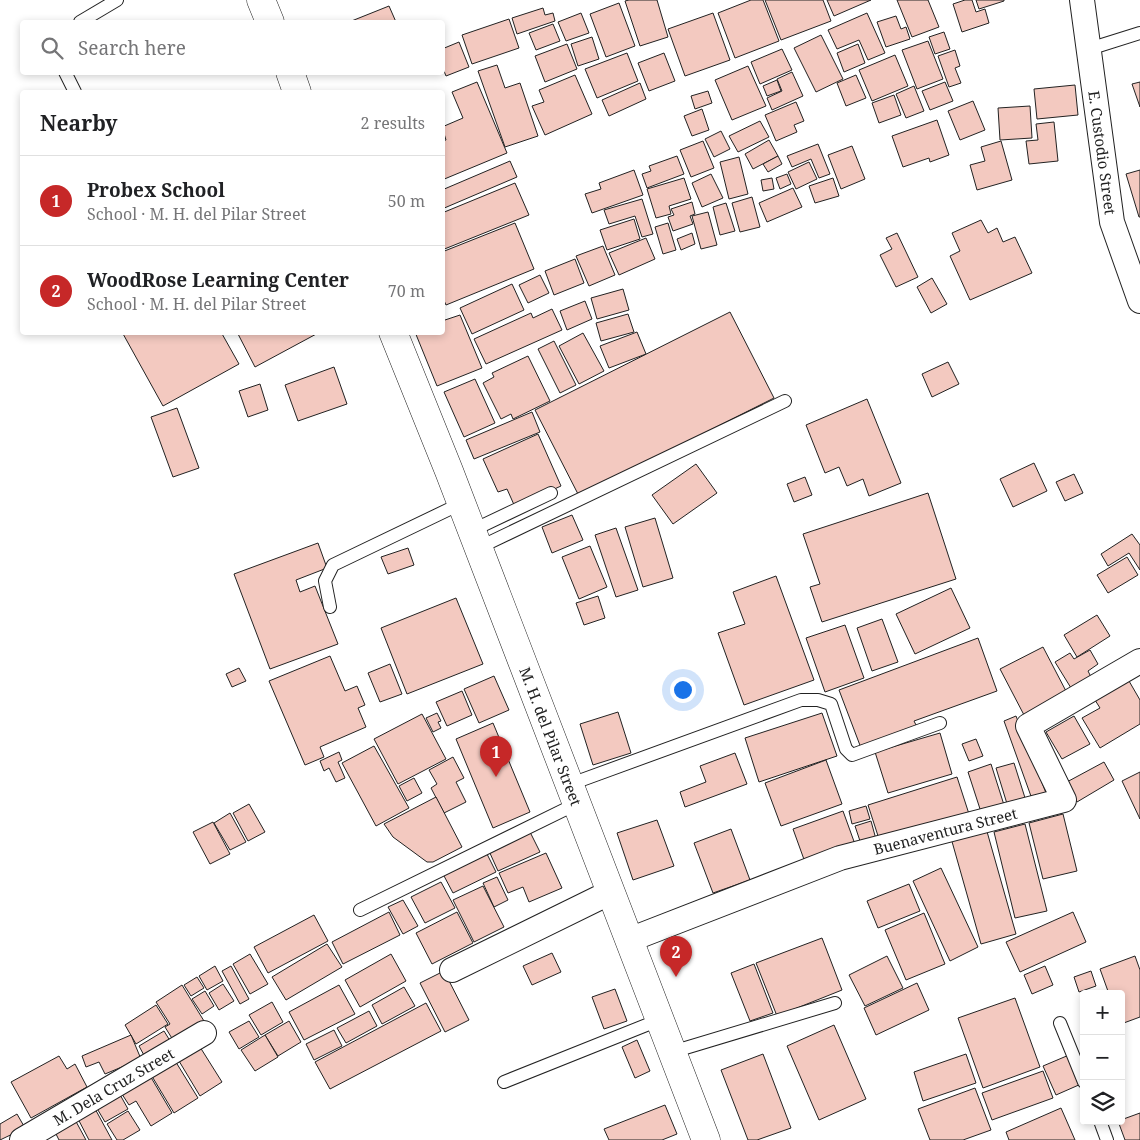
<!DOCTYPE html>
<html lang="en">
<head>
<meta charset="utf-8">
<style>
	:root { --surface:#fff; --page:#f6f6f6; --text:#202124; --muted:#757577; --line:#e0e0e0; --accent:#c62828 }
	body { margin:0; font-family:"Noto Serif",serif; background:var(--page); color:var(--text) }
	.controls { position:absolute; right:15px; bottom:15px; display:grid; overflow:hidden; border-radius:5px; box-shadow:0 2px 8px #0003 }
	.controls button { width:45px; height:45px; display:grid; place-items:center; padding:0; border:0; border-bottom:1px solid var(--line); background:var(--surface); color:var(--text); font:25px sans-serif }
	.you { position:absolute; left:682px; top:689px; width:18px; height:18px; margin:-12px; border:4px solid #fff; border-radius:50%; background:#1a73e8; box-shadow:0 0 0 8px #1a73e833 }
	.badge { display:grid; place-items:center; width:32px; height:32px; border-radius:50%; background:var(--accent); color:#fff; font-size:16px; font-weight:700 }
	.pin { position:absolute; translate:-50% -41px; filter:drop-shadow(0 1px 2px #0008) }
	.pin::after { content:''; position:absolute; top:26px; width:18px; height:15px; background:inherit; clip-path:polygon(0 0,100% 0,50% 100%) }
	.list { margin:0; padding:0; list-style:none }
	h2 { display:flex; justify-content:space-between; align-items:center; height:65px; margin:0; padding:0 20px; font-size:21px }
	h2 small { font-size:16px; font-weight:400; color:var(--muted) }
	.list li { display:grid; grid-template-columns:32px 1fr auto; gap:15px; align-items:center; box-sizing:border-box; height:90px; padding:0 20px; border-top:1px solid var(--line) }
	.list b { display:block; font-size:19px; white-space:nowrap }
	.list p { margin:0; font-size:16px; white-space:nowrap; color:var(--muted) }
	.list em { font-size:16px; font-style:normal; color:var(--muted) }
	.icon { flex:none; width:28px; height:28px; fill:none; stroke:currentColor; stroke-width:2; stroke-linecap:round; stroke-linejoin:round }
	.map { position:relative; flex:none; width:1140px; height:1140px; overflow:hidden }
	.search { position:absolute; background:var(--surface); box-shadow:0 2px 8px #0003; left:20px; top:20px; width:425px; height:55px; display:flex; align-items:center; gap:12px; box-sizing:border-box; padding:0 18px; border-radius:5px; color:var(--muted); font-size:19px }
	.panel { position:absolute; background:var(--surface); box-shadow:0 2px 8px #0003; left:20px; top:90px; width:425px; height:245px; border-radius:5px }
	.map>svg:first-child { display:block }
	.building { fill:#f3c9c0; stroke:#222 }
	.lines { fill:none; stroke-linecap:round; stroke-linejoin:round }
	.service-casing { stroke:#222; stroke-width:14 }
	.minor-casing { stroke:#222; stroke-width:26 }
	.secondary-casing { stroke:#222; stroke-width:29 }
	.service { stroke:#fff; stroke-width:12 }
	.minor { stroke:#fff; stroke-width:24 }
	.secondary { stroke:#fff; stroke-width:28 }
	.labels { text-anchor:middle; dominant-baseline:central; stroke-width:4; stroke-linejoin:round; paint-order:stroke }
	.street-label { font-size:15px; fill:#222; stroke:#fff }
</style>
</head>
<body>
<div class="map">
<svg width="1140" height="1140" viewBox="0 0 1140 1140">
	<rect width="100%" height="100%" fill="#fff"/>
	<g class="building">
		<path d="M629,0H657L668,37L640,46L625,1Z"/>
		<path d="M751,0H763L779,41L735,58L718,13Z"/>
		<path d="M765,0H823L831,21L781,40Z"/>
		<path d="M827,0H871L834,16Z"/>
		<path d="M897,0H928L939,27L912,37Z"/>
		<path d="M965,0H972L976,12L985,9L989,23L962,32L953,4Z"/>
		<path d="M976,0H1004V1L979,9Z"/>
		<path d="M619,3L635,46L606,57L590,14Z"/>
		<path d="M389,6L396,22H349Z"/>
		<path d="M543,8L545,15L553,13L555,21L517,34L512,18Z"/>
		<path d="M581,13L589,33L566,41L558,22Z"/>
		<path d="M713,13L730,60L685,76L668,29Z"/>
		<path d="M867,13L885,53L868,60L859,40L837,49L828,30Z"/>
		<path d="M896,16L901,29L906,27L910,39L886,47L877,22Z"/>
		<path d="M509,19L519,48L472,64L462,35Z"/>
		<path d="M553,24L560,41L536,50L529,33Z"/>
		<path d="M944,32L950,49L935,54L929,37Z"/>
		<path d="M821,35L843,79L816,92L794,48Z"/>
		<path d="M592,37L599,59L578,66L571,44Z"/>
		<path d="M928,41L943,79L917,89L902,50Z"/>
		<path d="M459,42L469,67L446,76L442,66V49Z"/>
		<path d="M567,44L577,69L545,82L535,56Z"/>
		<path d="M858,44L865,63L844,72L837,53Z"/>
		<path d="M782,49L792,70L760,84L751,62Z"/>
		<path d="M955,50L960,66L955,68L961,83L949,87L938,56Z"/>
		<path d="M627,53L638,81L597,98L585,69Z"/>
		<path d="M664,53L675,81L649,91L638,63Z"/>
		<path d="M895,55L908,86L872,101L859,70Z"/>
		<path d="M497,65L505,88L520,83L538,136L505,147L478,71Z"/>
		<path d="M748,66L766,106L732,120L715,80Z"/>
		<path d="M792,72L803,96L772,110L767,98L782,91L777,79Z"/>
		<path d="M575,75L592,114L545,135L532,106L544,102L539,90Z"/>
		<path d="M856,75L866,98L846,106L837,83Z"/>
		<path d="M777,80L781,91L767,96L763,86Z"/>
		<path d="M477,82L507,153L442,180V141L446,140L442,127L463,118L452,92Z"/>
		<path d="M945,82L953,101L930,110L922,91Z"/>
		<path d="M1140,82V107L1132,84Z"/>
		<path d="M640,83L646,99L609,116L602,100Z"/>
		<path d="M1075,85L1078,115L1037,119L1034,89Z"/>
		<path d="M914,86L924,111L906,118L896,94Z"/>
		<path d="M708,91L712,103L695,109L691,96Z"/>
		<path d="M894,95L901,115L879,123L872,103Z"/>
		<path d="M973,101L985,130L960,140L948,111Z"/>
		<path d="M796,102L804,121L794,125L797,132L776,141L765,115Z"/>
		<path d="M1030,106L1032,138L1000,140L998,108Z"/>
		<path d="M702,109L709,130L692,136L684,116Z"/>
		<path d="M937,120L949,155L930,162L929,158L903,167L892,136Z"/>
		<path d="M760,121L769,137L738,152L729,136Z"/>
		<path d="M1054,122L1058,161L1029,164L1026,141L1038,140L1036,124Z"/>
		<path d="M721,131L730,149L714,157L705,139Z"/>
		<path d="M769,140L778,156L753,169L745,154Z"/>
		<path d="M703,141L714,168L691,177L680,150Z"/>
		<path d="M1001,141L1012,180L977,190L970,165L985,161L981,147Z"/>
		<path d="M818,144L830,174L819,178L811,159L792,167L787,156Z"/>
		<path d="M852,146L865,179L841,189L828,155Z"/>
		<path d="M677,156L684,174L647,188L642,174L651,171L649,166Z"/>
		<path d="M778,156L782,164L768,172L763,164Z"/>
		<path d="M739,157L748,194L729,199L720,162Z"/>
		<path d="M510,161L517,177L442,209V190Z"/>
		<path d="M809,162L817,179L796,189L788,172Z"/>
		<path d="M634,170L643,195L592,213L585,194L601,189L599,183Z"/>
		<path d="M1140,170V217H1139L1126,174Z"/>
		<path d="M711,174L723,198L702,207L692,183Z"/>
		<path d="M787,174L791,184L780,189L776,178Z"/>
		<path d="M684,178L691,199L669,206L671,214L656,218L647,189Z"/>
		<path d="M772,178L774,189L763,191L761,180Z"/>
		<path d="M833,178L839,196L815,203L809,186Z"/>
		<path d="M515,183L529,215L442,250V213Z"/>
		<path d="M793,188L802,207L767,222L759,203Z"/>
		<path d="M752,197L760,227L740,232L732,203Z"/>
		<path d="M642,199L653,234L642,237L635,216L609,224L604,210Z"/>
		<path d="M692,202L695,214L690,216L693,224L673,231L668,217L674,215L671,209Z"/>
		<path d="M726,203L735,231L720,235L713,207Z"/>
		<path d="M708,212L717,245L701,249L692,216Z"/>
		<path d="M634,219L640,239L607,250L600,230Z"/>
		<path d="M981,220L988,233L997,228L1003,242L1015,237L1032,273L970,300L950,256L960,251L952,233Z"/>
		<path d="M515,223L534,269L446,305L442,296V252Z"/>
		<path d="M668,223L676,250L663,254L655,227Z"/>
		<path d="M692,233L695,244L681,250L677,239Z"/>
		<path d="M897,233L918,277L896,287L880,255L892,249L886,238Z"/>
		<path d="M646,238L655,259L619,275L609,253Z"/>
		<path d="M603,246L615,275L589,286L576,256Z"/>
		<path d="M575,259L584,283L554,295L545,271Z"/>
		<path d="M540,275L549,293L528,303L519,285Z"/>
		<path d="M932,278L947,304L931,313L917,287Z"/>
		<path d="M512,284L524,310L472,334L460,308Z"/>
		<path d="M623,289L629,310L597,319L591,298Z"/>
		<path d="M585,301L592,319L567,330L560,311Z"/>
		<path d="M552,309L562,330L486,364L474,339L531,313L533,318Z"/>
		<path d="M730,312L774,398L579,496L535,410Z"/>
		<path d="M628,314L634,332L601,341L596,323Z"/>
		<path d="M460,315L482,368L437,386L415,332H442V321Z"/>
		<path d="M122,332H221L239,364L163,406Z"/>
		<path d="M237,332H320L255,367Z"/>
		<path d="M637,332L646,354L609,368L600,346Z"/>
		<path d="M583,333L604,371L579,384L559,346Z"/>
		<path d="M554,341L576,385L560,393L538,349Z"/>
		<path d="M528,356L550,401L513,419L511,414L501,419L483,383L494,377L492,373Z"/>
		<path d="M948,362L959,384L932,397L922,374Z"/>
		<path d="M334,367L347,404L298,421L285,385Z"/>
		<path d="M475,379L495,423L464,437L444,392Z"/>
		<path d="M260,384L268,410L248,417L239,391Z"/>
		<path d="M867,399L901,483L869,496L863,479L847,486L839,467L825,473L806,425Z"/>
		<path d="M177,408L199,468L173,477L151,417Z"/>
		<path d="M532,412L540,432L474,459L466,440Z"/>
		<path d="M538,434L561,486L515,507L507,489L498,492L483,459Z"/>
		<path d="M1034,463L1047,491L1013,507L1000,479Z"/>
		<path d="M696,464L717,493L673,524L652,495Z"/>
		<path d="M1074,474L1083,493L1065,501L1056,482Z"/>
		<path d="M805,477L812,495L794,502L787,484Z"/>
		<path d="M928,493L956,579L822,622L810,587L820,584L803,534Z"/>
		<path d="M572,515L583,540L552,553L542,527Z"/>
		<path d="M655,518L673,578L643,587L625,527Z"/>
		<path d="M616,528L638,590L616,597L595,535Z"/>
		<path d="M1132,534L1140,545V570L1129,553L1108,566L1101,554Z"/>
		<path d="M318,543L327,568L296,580L300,592L315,586L338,644L270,669L234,574Z"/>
		<path d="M590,546L607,587L579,599L562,557Z"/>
		<path d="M408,548L414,565L388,574L381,557Z"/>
		<path d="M1127,557L1138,575L1108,593L1097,575Z"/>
		<path d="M776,576L814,680L744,705L718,633L745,624L733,592Z"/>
		<path d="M951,588L970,628L915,654L896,614Z"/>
		<path d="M598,596L605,618L584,625L576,603Z"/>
		<path d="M456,598L483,664L407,694L381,628Z"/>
		<path d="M1097,615L1110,636L1077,657L1064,635Z"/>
		<path d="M882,619L898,662L872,671L857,628Z"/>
		<path d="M845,625L864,678L825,692L806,638Z"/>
		<path d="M978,638L997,691L914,721L917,727L861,748L839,690Z"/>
		<path d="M1043,647L1067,693L1024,715L1000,669Z"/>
		<path d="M1090,650L1098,664L1088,671L1091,677L1071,688L1055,662L1070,653L1074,659Z"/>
		<path d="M330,656L345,691L357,686L365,705L358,708L366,727L320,747L324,757L305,765L269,681Z"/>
		<path d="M390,664L402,694L380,702L368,673Z"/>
		<path d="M239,668L246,681L232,687L226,674Z"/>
		<path d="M494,676L509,710L479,723L464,689Z"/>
		<path d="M1129,681L1140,700V724L1100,748L1082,718L1100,708L1095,700Z"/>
		<path d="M462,691L472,715L447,726L436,702Z"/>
		<path d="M618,712L631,753L593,765L580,724Z"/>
		<path d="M437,713L441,721L438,722L441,728L433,732L426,718Z"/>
		<path d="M822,713L837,756L759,782L745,738Z"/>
		<path d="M422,714L446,759L398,784L374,739Z"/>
		<path d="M1016,716L1046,793L1032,799L1004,721Z"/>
		<path d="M1074,716L1090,744L1062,759L1046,732Z"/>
		<path d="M493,723L530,812L493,828L456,739Z"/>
		<path d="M940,733L952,774L888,793L875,752Z"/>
		<path d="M976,739L983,756L969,761L962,744Z"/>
		<path d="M374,746L409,808L376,826L342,763Z"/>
		<path d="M339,752L342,760L338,762L345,778L336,782L329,768L324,771L320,761Z"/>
		<path d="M735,753L747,784L685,807L680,792L706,782L700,766Z"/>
		<path d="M453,757L464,778L456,782L466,802L444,813L431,788L437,784L429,770Z"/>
		<path d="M826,760L842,804L781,826L765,783Z"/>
		<path d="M1104,762L1114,780L1077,802L1065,783Z"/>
		<path d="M1014,763L1026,801L1008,807L996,768Z"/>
		<path d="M991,764L1004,805L981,812L968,772Z"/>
		<path d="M1140,772V819L1122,781Z"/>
		<path d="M957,777L969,814L880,842L868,805Z"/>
		<path d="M414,778L422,793L407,801L399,786Z"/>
		<path d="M436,797L462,847L433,862H427L393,837L384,824Z"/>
		<path d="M249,804L265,832L248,841L233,813Z"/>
		<path d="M866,806L870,819L852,824L849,811Z"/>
		<path d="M843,811L856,847L806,865L793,829Z"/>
		<path d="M230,813L246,842L230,850L214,823Z"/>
		<path d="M1063,814L1077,871L1043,879L1029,823Z"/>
		<path d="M657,820L674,866L633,880L617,833Z"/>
		<path d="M871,821L877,843L862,847L855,826Z"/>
		<path d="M213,822L230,854L210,864L193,832Z"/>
		<path d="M1025,824L1047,911L1015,918L994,832Z"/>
		<path d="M986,828L1016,934L981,944L951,838Z"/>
		<path d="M731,829L750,880L713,893L694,843Z"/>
		<path d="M530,832L540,852L498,871L489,851Z"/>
		<path d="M486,852L496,872L453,893L443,874Z"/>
		<path d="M546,853L562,888L529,902L523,887L508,893L499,873Z"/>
		<path d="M941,868L978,947L950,961L913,881Z"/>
		<path d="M497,877L508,900L494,907L483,883Z"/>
		<path d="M441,882L455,908L425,923L411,897Z"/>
		<path d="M909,884L920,911L878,928L867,901Z"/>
		<path d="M483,886L504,927L474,942L453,900Z"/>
		<path d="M403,900L418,926L403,934L388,907Z"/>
		<path d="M389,912L400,935L343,964L332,942Z"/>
		<path d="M457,912L473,943L432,964L416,933Z"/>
		<path d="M1073,912L1086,942L1020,972L1006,942Z"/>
		<path d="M924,913L945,964L906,980L885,930Z"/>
		<path d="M314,915L328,941L268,973L254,947Z"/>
		<path d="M822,938L842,990L777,1016L756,963Z"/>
		<path d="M327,944L342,967L286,1000L272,977Z"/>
		<path d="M552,953L561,972L532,985L523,966Z"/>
		<path d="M250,954L268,984L250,994L233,964Z"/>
		<path d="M391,954L406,981L360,1007L345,980Z"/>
		<path d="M887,956L903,988L865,1006L849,975Z"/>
		<path d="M1135,956L1140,970V1017L1121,1024V994H1109L1100,969Z"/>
		<path d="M754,964L773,1013L750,1021L731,973Z"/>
		<path d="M215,966L223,981L207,990L199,976Z"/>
		<path d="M231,966L249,999L240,1004L222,971Z"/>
		<path d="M1045,966L1053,985L1032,994L1024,975Z"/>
		<path d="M444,971L469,1020L445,1032L420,983Z"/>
		<path d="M1091,971L1096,986L1079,992L1074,977Z"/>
		<path d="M197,977L204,988L191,996L184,985Z"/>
		<path d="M917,983L929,1010L876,1035L864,1008Z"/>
		<path d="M223,984L234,1001L219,1010L209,993Z"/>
		<path d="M182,985L204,1021L173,1040L165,1027L170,1024L156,1002Z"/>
		<path d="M339,985L355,1014L304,1040L289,1012Z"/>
		<path d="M404,987L415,1006L382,1024L372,1005Z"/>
		<path d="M615,989L627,1021L604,1029L592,997Z"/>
		<path d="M205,991L214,1006L202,1014L192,999Z"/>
		<path d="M1015,998L1040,1067L983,1088L958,1018Z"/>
		<path d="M272,1002L283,1022L261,1035L249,1015Z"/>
		<path d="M426,1003L441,1031L330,1089L315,1062Z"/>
		<path d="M156,1005L168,1024L136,1044L125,1025Z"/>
		<path d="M369,1011L377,1026L346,1043L337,1028Z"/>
		<path d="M249,1021L259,1037L239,1049L229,1032Z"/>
		<path d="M289,1021L301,1042L278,1056L265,1035Z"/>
		<path d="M834,1025L866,1099L819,1120L787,1046Z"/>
		<path d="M334,1030L342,1046L314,1060L306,1044Z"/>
		<path d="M164,1031L172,1044L146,1059L139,1046Z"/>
		<path d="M131,1035L141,1059L105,1074L99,1062L86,1067L82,1056Z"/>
		<path d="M265,1035L278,1057L255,1071L241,1050Z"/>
		<path d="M637,1040L650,1071L635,1078L622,1047Z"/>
		<path d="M200,1047L222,1082L200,1096L179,1061Z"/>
		<path d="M763,1054L791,1128L757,1140H748L721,1070Z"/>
		<path d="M966,1054L976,1083L923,1101L914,1072Z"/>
		<path d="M1069,1055L1081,1084L1056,1095L1043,1066Z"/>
		<path d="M59,1056L67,1069L75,1064L87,1087L31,1118L11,1082Z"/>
		<path d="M174,1059L198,1098L174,1113L150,1073Z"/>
		<path d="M1043,1071L1053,1098L992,1120L982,1093Z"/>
		<path d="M149,1074L172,1113L151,1126L136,1101L129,1105L120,1091Z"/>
		<path d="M975,1088L991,1130L963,1140H930L918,1109Z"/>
		<path d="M118,1091L128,1109L105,1122L95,1105Z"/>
		<path d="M93,1105L112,1140H89L76,1115Z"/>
		<path d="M665,1105L677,1134L662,1140H609L604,1129Z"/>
		<path d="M1061,1108L1075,1140H1009L1006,1132Z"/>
		<path d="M128,1111L140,1130L123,1140H117L107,1124Z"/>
		<path d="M1140,1113V1140H1125L1118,1121Z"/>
		<path d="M17,1114L25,1128L0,1140V1124Z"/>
		<path d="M73,1116L86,1140H59L53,1128Z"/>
	</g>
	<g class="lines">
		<defs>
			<g id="service">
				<path d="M80,22L117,0"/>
				<path d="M1089,49L1140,33"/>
				<path d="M65,72L75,92"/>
				<path d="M471,531L551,493"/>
				<path d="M478,548L785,401"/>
				<path d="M330,607L325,581L333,565L460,504"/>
				<path d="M568,785L801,700H818L831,704L846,749L852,755L940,723"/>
				<path d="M360,910L576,804"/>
				<path d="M1060,1023L1084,1082"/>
				<path d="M672,1052L835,1003"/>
				<path d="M504,1082L659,1020"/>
				<path d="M1100,1121L1107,1140"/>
			</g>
			<g id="minor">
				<path id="s1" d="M1082,0L1112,222L1140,301"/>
				<path id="s2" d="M629,940L840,858L1064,800L1028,726L1140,661"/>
				<path d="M452,970L611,892"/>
				<path id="s3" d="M22,1140L204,1033"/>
			</g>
			<g id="secondary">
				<path d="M261,0L270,22"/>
				<path d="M290,72L297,92"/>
				<path id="s4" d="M393,332L449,471L706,1140"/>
			</g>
		</defs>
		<use href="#service" class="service-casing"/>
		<use href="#minor" class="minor-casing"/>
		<use href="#secondary" class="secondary-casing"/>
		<use href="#service" class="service"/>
		<use href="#minor" class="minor"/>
		<use href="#secondary" class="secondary"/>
	</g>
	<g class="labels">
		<g class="street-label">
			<text stroke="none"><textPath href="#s1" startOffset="154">E. Custodio Street</textPath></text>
			<text stroke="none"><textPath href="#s4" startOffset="434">M. H. del Pilar Street</textPath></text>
			<text stroke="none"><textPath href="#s2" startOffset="335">Buenaventura Street</textPath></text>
			<text stroke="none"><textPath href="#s3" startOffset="106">M. Dela Cruz Street</textPath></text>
		</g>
	</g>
</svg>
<div class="controls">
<button>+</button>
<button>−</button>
<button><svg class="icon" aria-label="layers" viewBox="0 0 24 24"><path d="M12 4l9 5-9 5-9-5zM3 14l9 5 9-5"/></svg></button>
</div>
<div class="you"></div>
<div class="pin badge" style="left:496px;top:777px">1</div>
<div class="pin badge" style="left:676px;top:977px">2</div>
<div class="search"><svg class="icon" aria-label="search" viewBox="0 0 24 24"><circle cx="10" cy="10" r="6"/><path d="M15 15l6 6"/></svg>Search here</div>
<section class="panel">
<h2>Nearby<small>2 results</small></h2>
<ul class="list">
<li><span class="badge">1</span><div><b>Probex School</b><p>School · M. H. del Pilar Street</p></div><em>50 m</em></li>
<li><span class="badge">2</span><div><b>WoodRose Learning Center</b><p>School · M. H. del Pilar Street</p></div><em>70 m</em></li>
</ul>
</section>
</div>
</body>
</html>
